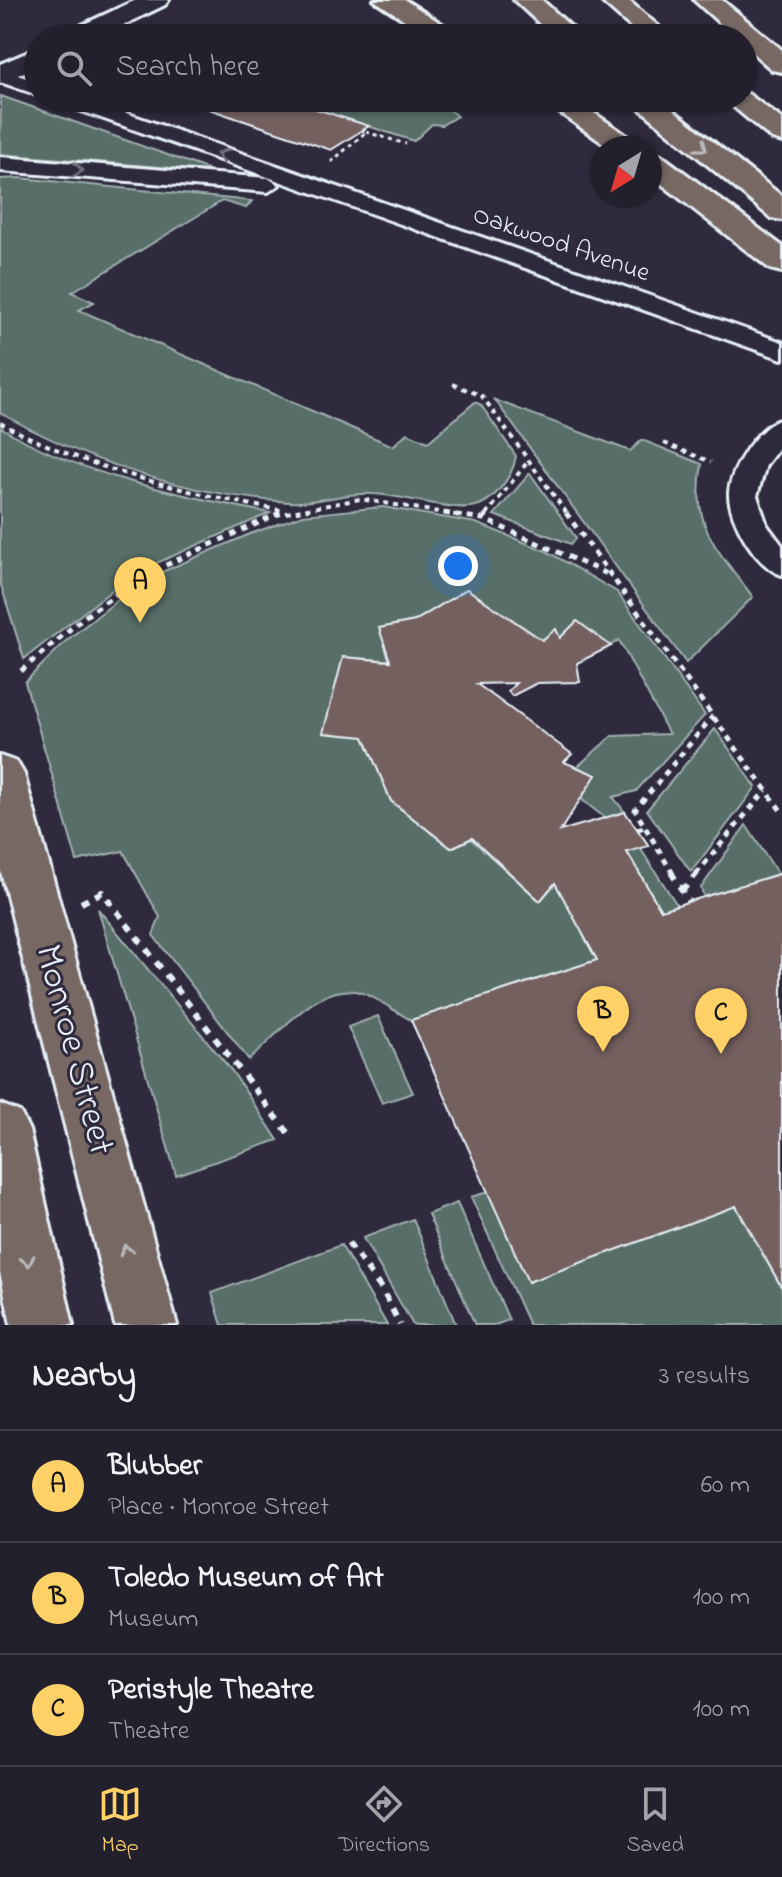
<!DOCTYPE html>
<html lang="en">
<head>
<meta charset="utf-8">
<style>
	:root { --surface:#23202e; --page:#2b2836; --text:#f1f3f6; --muted:#a3a3aa; --line:#403e4a; --accent:#ffd166 }
	body { margin:0; font-family:"Indie Flower",sans-serif; background:var(--page); color:var(--text) }
	.compass { position:absolute; left:590px; top:136px; width:72px; height:72px; border-radius:50%; background:var(--surface); box-shadow:0 2px 6px #0004; rotate:217deg }
	.you { position:absolute; left:458px; top:566px; width:28px; height:28px; margin:-20px; border:6px solid #fff; border-radius:50%; background:#1a73e8; box-shadow:0 0 0 12px #1a73e833 }
	.badge { display:grid; place-items:center; width:52px; height:52px; border-radius:50%; background:var(--accent); color:#111; font-size:26px; font-weight:700 }
	.pin { position:absolute; translate:-50% -66px; filter:drop-shadow(0 2px 4px #0008) }
	.pin::after { content:''; position:absolute; top:42px; width:28px; height:24px; background:inherit; clip-path:polygon(0 0,100% 0,50% 100%) }
	.list { margin:0; padding:0; list-style:none }
	h2 { display:flex; justify-content:space-between; align-items:center; height:104px; margin:0; padding:0 32px; font-size:34px }
	h2 small { font-size:26px; font-weight:400; color:var(--muted) }
	.list li { display:grid; grid-template-columns:52px 1fr auto; gap:24px; align-items:center; box-sizing:border-box; height:112px; padding:0 32px; border-top:2px solid var(--line) }
	.list b { display:block; font-size:30px; white-space:nowrap }
	.list p { margin:0; font-size:26px; white-space:nowrap; color:var(--muted) }
	.list em { font-size:26px; font-style:normal; color:var(--muted) }
	.icon { flex:none; width:44px; height:44px; fill:none; stroke:currentColor; stroke-width:2; stroke-linecap:round; stroke-linejoin:round }
	.map { position:relative; flex:none; width:782px; height:1325px; overflow:hidden }
	.search { position:absolute; background:var(--surface); box-shadow:0 2px 6px #0004; left:24px; right:24px; top:24px; height:88px; display:flex; align-items:center; gap:20px; box-sizing:border-box; padding:0 28px; border-radius:44px; color:var(--muted); font-size:30px }
	.sheet { height:440px; background:var(--surface) }
	nav { display:flex; justify-content:space-around; align-items:center; box-sizing:border-box; height:112px; border-top:2px solid var(--line); background:var(--surface); font-size:22px; color:var(--muted) }
	nav a { display:grid; justify-items:center; gap:4px }
	nav .on { color:var(--accent) }
	.map>svg:first-child { display:block }
	.green { fill:#596e67; stroke:#a0b0b0; stroke-width:2 }
	.building { fill:#746161; stroke:#e8f1f8; stroke-width:2 }
	.lines { fill:none; stroke-linecap:round; stroke-linejoin:round }
	.minor-casing { stroke:#e8f1f8; stroke-width:6 }
	.secondary-casing { stroke:#e8f1f8; stroke-width:6 }
	.primary-casing { stroke:#e8f1f8; stroke-width:6 }
	.motorway-casing { stroke:#e8f1f8; stroke-width:6 }
	.path-far3 { stroke:#e8f1f8; stroke-width:3; stroke-dasharray:4 4; stroke-linecap:butt }
	.path-far2 { stroke:#e8f1f8; stroke-width:4; stroke-dasharray:5 5; stroke-linecap:butt }
	.path-far1 { stroke:#e8f1f8; stroke-width:5; stroke-dasharray:6 6; stroke-linecap:butt }
	.path { stroke:#e8f1f8; stroke-width:6; stroke-dasharray:8 8; stroke-linecap:butt }
	.minor { fill:#2f2a3d; fill-rule:evenodd }
	.secondary { fill:#2f2a3d; fill-rule:evenodd }
	.primary { fill:#776864; fill-rule:evenodd }
	.motorway { fill:#776864; fill-rule:evenodd }
	.oneway { stroke:#bbbabd }
	.oneway2 { stroke:#70707e }
	.labels { text-anchor:middle; dominant-baseline:central; stroke-width:6; stroke-linejoin:round; paint-order:stroke }
	.far-street-label { font-size:26px; fill:#e8f1f8; stroke:#2f2a3d }
	.near-street-label { font-size:38px; fill:#e8f1f8; stroke:#2f2a3d }
</style>
</head>
<body>
<div class="map">
<svg width="782" height="1325" viewBox="0 0 782 1325">
	<rect width="100%" height="100%" fill="#2f2a3d"/>
	<filter id="ink" filterUnits="userSpaceOnUse"><feTurbulence type="fractalNoise" baseFrequency=".0125" numOctaves="2"/><feDisplacementMap in="SourceGraphic" scale="16" xChannelSelector="R" yChannelSelector="G"/><feConvolveMatrix kernelMatrix="1 2 1 2 8 2 1 2 1" color-interpolation-filters="sRGB"/></filter>
	<g filter="url(#ink)">
		<g class="green">
			<path d="M1,96L207,169L208,171L0,154Z"/>
			<path d="M282,98H436L457,116L442,125L432,124L414,141Z"/>
			<path d="M20,178L252,201L246,208L222,201L72,292L94,302L79,310L393,446L407,433L428,442L475,402L481,405L516,456C513,476 493,505 470,507C451,510 398,495 373,494C345,492 317,504 289,502C186,495 89,463 0,413V179Z"/>
			<path d="M495,400L630,451L642,440L702,464C690,528 718,549 753,597L686,663Z"/>
			<path d="M0,427C83,477 176,494 270,513L134,573L24,659L0,582Z"/>
			<path d="M530,473L576,538L571,544L494,515Z"/>
			<path d="M383,507L476,523L546,551L617,592L705,715L636,791L613,797L625,812L605,818L581,799L595,775L577,767L612,736L669,734L619,640L610,646L577,621L560,638L555,630L542,640L467,589L415,621L380,628L384,641L409,662L343,657L409,741L410,754L374,760L391,801L451,848L471,839L540,901L572,864L611,926L583,935L597,960L411,1020C395,1012 373,994 355,991C315,985 276,1037 249,1060L153,935L160,917L123,851L77,861L25,682L67,640L143,580L250,534L303,515Z"/>
			<path d="M715,729L756,787L691,872L647,810Z"/>
			<path d="M746,825L778,874L704,897L701,888Z"/>
			<path d="M640,848L677,905L661,910L627,852Z"/>
			<path d="M98,909L232,1071L278,1140L176,1175Z"/>
			<path d="M378,1016L413,1093L382,1103L348,1027Z"/>
			<path d="M488,1192L528,1282L735,1206L782,1288V1325H529L471,1197Z"/>
			<path d="M457,1203L509,1320L495,1325H475L428,1214Z"/>
			<path d="M413,1219L456,1325H413L363,1238Z"/>
			<path d="M341,1245L387,1325H222L212,1293Z"/>
		</g>
		<g class="building">
			<path d="M195,98H282L369,126L331,150L194,104Z"/>
			<path d="M467,589L542,640L556,629L560,638L577,621L611,646L577,663L580,682L537,683L512,696L508,691L516,683L477,684L572,754L564,762L596,775L560,831L625,812L649,846L627,852L661,910L782,873V1288L736,1206L528,1282L411,1020L597,960L555,883L540,901L472,838L451,848L391,801L364,737L323,733L343,657L390,661L379,628L415,621Z"/>
		</g>
		<g class="lines">
			<defs>
				<g id="minor">
					<path d="M0,69L38,82V95L0,82Z"/>
					<path d="M53,98H83L782,342V359L56,102Z"/>
					<path d="M0,157L268,178L279,185L268,192L0,171Z"/>
					<path d="M782,419V444L766,465L757,496L767,525L782,545V575C757,568 728,519 729,493C730,469 758,425 782,419Z"/>
				</g>
				<g id="secondary">
					<path d="M136,0H169L165,5L97,38H63L67,32Z"/>
					<path d="M38,48V66L0,83V64Z"/>
				</g>
				<g id="primary">
					<path d="M0,756L17,762L24,774L177,1325H115L0,868Z"/>
					<path d="M0,1104L20,1112L29,1130L73,1325H11L0,1272Z"/>
				</g>
				<g id="motorway">
					<path d="M374,0H405L464,38H432Z"/>
					<path d="M514,0H542L583,38H555Z"/>
					<path d="M600,0H628L672,38H643Z"/>
					<path d="M694,0H722L782,50V72L772,70L744,45V38H736Z"/>
					<path d="M744,91L782,119V142L772,139L723,98H744Z"/>
					<path d="M539,98H572L645,148H610Z"/>
					<path d="M627,98H658L782,196V220L771,218Z"/>
					<path d="M650,152L661,155L782,246V272L770,269L650,175Z"/>
				</g>
			</defs>
			<use href="#minor" class="minor-casing"/>
			<use href="#secondary" class="secondary-casing"/>
			<use href="#primary" class="primary-casing"/>
			<use href="#motorway" class="motorway-casing"/>
			<g class="path-far3">
				<path d="M366,132L406,144"/>
				<path d="M331,162L366,132L362,130"/>
			</g>
			<g class="path-far2">
				<path d="M453,384L482,396L568,515"/>
				<path d="M0,423C90,470 184,492 283,511"/>
				<path d="M664,443L711,462"/>
				<path d="M276,515L360,499L456,515"/>
				<path d="M486,515L529,460"/>
			</g>
			<g class="path-far1">
				<path d="M444,513L483,519L612,576"/>
				<path d="M566,513L782,812"/>
				<path d="M483,519L488,513"/>
				<path d="M21,671L83,618L140,577L280,513"/>
				<path d="M637,829L645,827"/>
				<path d="M673,874L635,810L713,716"/>
				<path d="M696,874L766,790"/>
			</g>
			<g class="path">
				<path d="M671,872L689,902"/>
				<path d="M682,891L698,872"/>
				<path d="M81,903L102,892L290,1135"/>
				<path d="M348,1243L383,1291L400,1325"/>
			</g>
			<use href="#minor" class="minor"/>
			<use href="#secondary" class="secondary"/>
			<use href="#primary" class="primary"/>
			<use href="#motorway" class="motorway"/>
		</g>
		<defs><path id="oneway-chevron" d="M-2-3.5L2.5 0L-2 3.5" fill="none" stroke-width="1.6" stroke-linecap="round" stroke-linejoin="round" transform="scale(2)"/></defs>
		<g class="oneway">
			<use href="#oneway-chevron" transform="translate(702 147) rotate(39)"/>
			<use href="#oneway-chevron" transform="translate(126 1250) rotate(-105)"/>
			<use href="#oneway-chevron" transform="translate(28 1261) rotate(78)"/>
		</g>
		<g class="oneway2">
			<use href="#oneway-chevron" transform="translate(222 155) rotate(-160)"/>
			<use href="#oneway-chevron" transform="translate(78 170) rotate(4)"/>
		</g>
	</g>
	<g class="labels">
		<g class="far-street-label">
			<text transform="translate(561 245) rotate(19)">Oakwood Avenue</text>
		</g>
		<g class="near-street-label">
			<text transform="translate(73 1050) rotate(75)">Monroe Street</text>
		</g>
	</g>
</svg>
<svg class="compass" viewBox="-18 -18 36 36"><path d="M0-13l5 13h-10z" fill="#e53935"/><path d="M0 13l5-13h-10z" fill="#a3a3aa"/></svg>
<div class="you"></div>
<div class="pin badge" style="left:140px;top:623px">A</div>
<div class="pin badge" style="left:603px;top:1052px">B</div>
<div class="pin badge" style="left:721px;top:1054px">C</div>
<div class="search"><svg class="icon" aria-label="search" viewBox="0 0 24 24"><circle cx="10" cy="10" r="6"/><path d="M15 15l6 6"/></svg>Search here</div>
</div>
<section class="sheet">
<h2>Nearby<small>3 results</small></h2>
<ul class="list">
<li><span class="badge">A</span><div><b>Blubber</b><p>Place · Monroe Street</p></div><em>60 m</em></li>
<li><span class="badge">B</span><div><b>Toledo Museum of Art</b><p>Museum</p></div><em>100 m</em></li>
<li><span class="badge">C</span><div><b>Peristyle Theatre</b><p>Theatre</p></div><em>100 m</em></li>
</ul>
</section>
<nav>
<a class="on"><svg class="icon" aria-label="map" viewBox="0 0 24 24"><path d="M3 6l6-2 6 2 6-2v14l-6 2-6-2-6 2zM9 4v14M15 6v14"/></svg>Map</a>
<a><svg class="icon" aria-label="directions" viewBox="0 0 24 24"><path d="M12 3l9 9-9 9-9-9zM9 14v-3h6M13 9l2 2-2 2"/></svg>Directions</a>
<a><svg class="icon" aria-label="saved" viewBox="0 0 24 24"><path d="M7 4h10v16l-5-4-5 4z"/></svg>Saved</a>
</nav>
</body>
</html>
